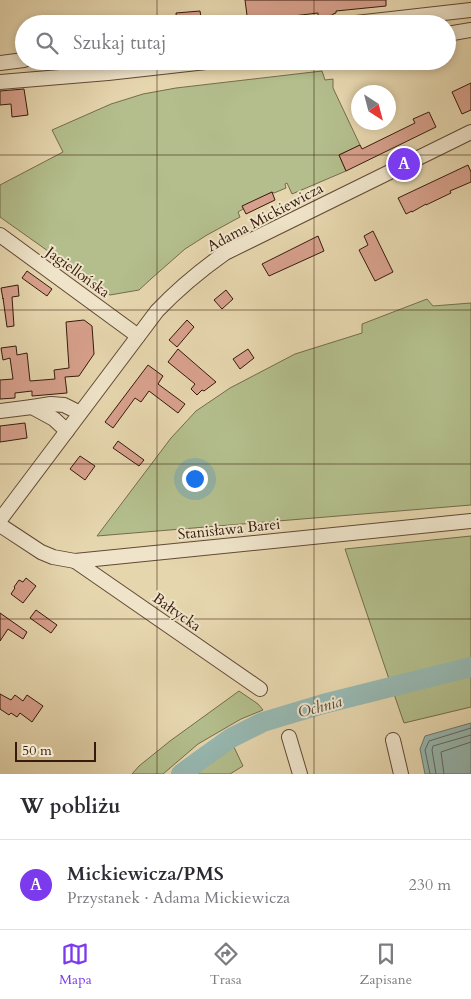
<!DOCTYPE html>
<html lang="pl">
<head>
<meta charset="utf-8">
<style>
	:root { --surface:#fff; --page:#f2f2f3; --text:#2b2b33; --muted:#7c7c81; --line:#e1e1e2; --accent:#7c3aed }
	body { margin:0; font-family:Cardo,serif; background:var(--page); color:var(--text) }
	.compass { position:absolute; left:351px; top:85px; width:45px; height:45px; border-radius:50%; background:var(--surface); box-shadow:0 2px 8px #0003; rotate:144deg }
	.scale { position:absolute; left:15px; bottom:12px; width:81px; box-sizing:border-box; padding-left:5px; border:2px solid #361a0b; border-top:0; font-size:14px; line-height:18px; white-space:nowrap; color:#361a0b; -webkit-text-stroke:4px #efe4ca; paint-order:stroke }
	.you { position:absolute; left:194px; top:478px; width:18px; height:18px; margin:-12px; border:4px solid #fff; border-radius:50%; background:#1a73e8; box-shadow:0 0 0 8px #1a73e833 }
	.badge { display:grid; place-items:center; width:32px; height:32px; border-radius:50%; background:var(--accent); color:#fff; font-size:16px; font-weight:700 }
	.pin { position:absolute; translate:-50% -50%; border:2px solid #fff; box-shadow:0 1px 5px #0006 }
	.list { margin:0; padding:0; list-style:none }
	h2 { display:flex; justify-content:space-between; align-items:center; height:65px; margin:0; padding:0 20px; font-size:21px }
	h2 small { font-size:16px; font-weight:400; color:var(--muted) }
	.list li { display:grid; grid-template-columns:32px 1fr auto; gap:15px; align-items:center; box-sizing:border-box; height:90px; padding:0 20px; border-top:1px solid var(--line) }
	.list b { display:block; font-size:19px; white-space:nowrap }
	.list p { margin:0; font-size:16px; white-space:nowrap; color:var(--muted) }
	.list em { font-size:16px; font-style:normal; color:var(--muted) }
	.icon { flex:none; width:28px; height:28px; fill:none; stroke:currentColor; stroke-width:2; stroke-linecap:round; stroke-linejoin:round }
	.map { position:relative; flex:none; width:471px; height:774px; overflow:hidden }
	.search { position:absolute; background:var(--surface); box-shadow:0 2px 8px #0003; left:15px; right:15px; top:15px; height:55px; display:flex; align-items:center; gap:12px; box-sizing:border-box; padding:0 18px; border-radius:28px; color:var(--muted); font-size:19px }
	.sheet { height:155px; background:var(--surface) }
	nav { display:flex; justify-content:space-around; align-items:center; box-sizing:border-box; height:70px; border-top:1px solid var(--line); background:var(--surface); font-size:14px; color:var(--muted) }
	nav a { display:grid; justify-items:center; gap:2px }
	nav .on { color:var(--accent) }
	.map>svg:first-child { display:block }
	.green { fill:#b3be8c; stroke:#746c4c }
	.water { fill:#97b8b1; stroke:#70796f }
	.lines { fill:none; stroke-linecap:round; stroke-linejoin:round }
	.shore { stroke:#66695e; stroke-width:1 }
	.river { stroke:#97b8b1; stroke-width:20 }
	.building { fill:#d7a08c; stroke:#361a0b }
	.minor-casing { stroke:#624934; stroke-width:16 }
	.minor { stroke:#efe4ca; stroke-width:14 }
	.grid { fill:none; stroke:#361a0b; stroke-width:1; stroke-opacity:0.55 }
	.labels { text-anchor:middle; dominant-baseline:central; stroke-width:4; stroke-linejoin:round; paint-order:stroke }
	.street-label { font-size:15px; fill:#361a0b; stroke:#efe4ca }
	.water-label { font-size:16px; font-style:italic; fill:#53493d; stroke:#efe4ca }
</style>
</head>
<body>
<div class="map">
<svg width="471" height="774" viewBox="0 0 471 774">
	<rect width="100%" height="100%" fill="#e6d6ae"/>
	<filter id="stains"><feTurbulence type="fractalNoise" baseFrequency=".004" numOctaves="4"/><feColorMatrix values="0 0 0 0 .2 0 0 0 0 .09 0 0 0 0 .02 0 0 0 .5 -.17"/></filter>
	<radialGradient id="worn" r=".72"><stop offset=".6" stop-color="#630" stop-opacity="0"/><stop offset="1" stop-color="#630" stop-opacity=".3"/></radialGradient>
	<g class="green">
		<path d="M322,71L325,80L333,79V88L360,145L339,155L346,171L292,194L287,183L285,184L286,188L274,193L272,192L238,212L240,217L207,235L185,249L152,278L139,290L110,295L0,217V185L63,152L52,130L111,104L143,94L176,88Z"/>
		<path d="M427,299L433,306L471,303V505L97,536L171,438L196,411L230,388L295,354L362,333V324Z"/>
		<path d="M471,536V662L390,682L345,549Z"/>
		<path d="M471,676V707L404,723L394,694Z"/>
		<path d="M239,691L258,704L263,710L241,719L198,744L163,774H132L139,766L170,741Z"/>
		<path d="M233,745L243,766L230,774H189L208,759Z"/>
	</g>
	<path class="water" d="M471,723V774H425L420,749L425,736Z"/>
	<g class="lines">
		<g class="shore">
			<path d="M430,774L425,750L429,741L471,728"/>
			<path d="M436,774L432,750L433,746L471,735"/>
			<path d="M444,774L441,752L471,742"/>
		</g>
		<path class="river" d="M181,774L200,760L231,738L263,722L323,704L471,667"/>
	</g>
	<g class="building">
		<path d="M245,0H386V6L336,11V13L333,14V15L318,17V13L293,16V19L248,23Z"/>
		<path d="M200,11L202,24H177L176,13Z"/>
		<path d="M471,83V110L462,114L452,92Z"/>
		<path d="M24,89L28,115L12,117L11,104L0,105V91Z"/>
		<path d="M429,112L436,127L346,171L339,155L360,145L362,149L415,123L413,119Z"/>
		<path d="M468,165L471,172V182L450,191L451,193L426,205V204L412,212V211L406,214L398,198Z"/>
		<path d="M272,192L275,200L246,214L242,206Z"/>
		<path d="M373,231L393,272L375,281L359,250L368,245L364,236Z"/>
		<path d="M318,236L324,251L269,276L262,264Z"/>
		<path d="M27,271L52,289L47,296L22,278Z"/>
		<path d="M18,285L19,296L12,297L14,326L7,327L3,298V299L1,288Z"/>
		<path d="M226,290L233,299L222,309L214,300Z"/>
		<path d="M84,320L92,326L94,354L79,376L65,377L67,393L32,396V391L15,393V398L0,399V380L13,379L10,358L3,360L1,348L16,346L17,355L27,353L30,381L55,379L54,370L69,368L66,322Z"/>
		<path d="M187,320L194,327L177,347L169,340Z"/>
		<path d="M178,349L216,382L204,391L202,390L197,395L191,389L195,384L168,362Z"/>
		<path d="M248,349L254,358L240,369L233,359Z"/>
		<path d="M148,365L163,376L158,384L185,404L178,413L149,391L141,402L135,398L113,428L105,422Z"/>
		<path d="M25,423L27,438L0,442V426Z"/>
		<path d="M118,441L144,460L139,466L113,448Z"/>
		<path d="M80,456L95,466L85,480L70,469Z"/>
		<path d="M26,578L36,586L23,603L11,594L15,588L14,587L19,580L23,582Z"/>
		<path d="M36,610L57,625L51,633L30,618Z"/>
		<path d="M0,613L27,632L23,639L8,629L0,641Z"/>
		<path d="M0,694L11,700L15,695L23,701L27,695L43,706L32,722L20,713L17,717L11,713L9,715L0,709Z"/>
	</g>
	<g class="lines">
		<defs>
			<g id="minor">
				<path d="M347,24L471,10"/>
				<path d="M447,34L471,30"/>
				<path d="M0,63L24,60"/>
				<path d="M0,82L108,73L215,61"/>
				<path d="M0,235L138,336"/>
				<path d="M0,411L32,407"/>
				<path d="M67,431L54,419L32,407L51,404L64,405L80,413"/>
				<path d="M0,520L157,311C178,289 201,270 225,253L471,132"/>
				<path d="M0,525L41,552L53,557L75,561L471,521"/>
				<path d="M75,561L260,689"/>
				<path d="M289,737L300,774"/>
				<path d="M393,740L401,774"/>
			</g>
		</defs>
		<use href="#minor" class="minor-casing"/>
		<use href="#minor" class="minor"/>
	</g>
	<path class="grid" d="M157,0V24M314,0V24M157,61V774M314,61V774M0,155H471M0,310H471M0,464H471M0,619H471"/>
	<g class="labels">
		<g class="street-label">
			<text transform="translate(265 217) rotate(-28)">Adama Mickiewicza</text>
			<text transform="translate(78 272) rotate(36)">Jagiellońska</text>
			<text transform="translate(229 529) rotate(-6)">Stanisława Barei</text>
			<text transform="translate(177 612) rotate(35)">Bałtycka</text>
		</g>
		<g class="water-label">
			<text transform="translate(320 707) rotate(-15)">Ochnia</text>
		</g>
	</g>
	<rect width="100%" height="100%" filter="url(#stains)"/>
	<rect width="100%" height="100%" fill="url(#worn)"/>
</svg>
<svg class="compass" viewBox="-18 -18 36 36"><path d="M0-13l5 13h-10z" fill="#e53935"/><path d="M0 13l5-13h-10z" fill="#7c7c81"/></svg>
<div class="scale">50 m</div>
<div class="you"></div>
<div class="pin badge" style="left:404px;top:164px">A</div>
<div class="search"><svg class="icon" aria-label="search" viewBox="0 0 24 24"><circle cx="10" cy="10" r="6"/><path d="M15 15l6 6"/></svg>Szukaj tutaj</div>
</div>
<section class="sheet">
<h2>W pobliżu<small></small></h2>
<ul class="list">
<li><span class="badge">A</span><div><b>Mickiewicza/PMS</b><p>Przystanek · Adama Mickiewicza</p></div><em>230 m</em></li>
</ul>
</section>
<nav>
<a class="on"><svg class="icon" aria-label="map" viewBox="0 0 24 24"><path d="M3 6l6-2 6 2 6-2v14l-6 2-6-2-6 2zM9 4v14M15 6v14"/></svg>Mapa</a>
<a><svg class="icon" aria-label="directions" viewBox="0 0 24 24"><path d="M12 3l9 9-9 9-9-9zM9 14v-3h6M13 9l2 2-2 2"/></svg>Trasa</a>
<a><svg class="icon" aria-label="saved" viewBox="0 0 24 24"><path d="M7 4h10v16l-5-4-5 4z"/></svg>Zapisane</a>
</nav>
</body>
</html>
